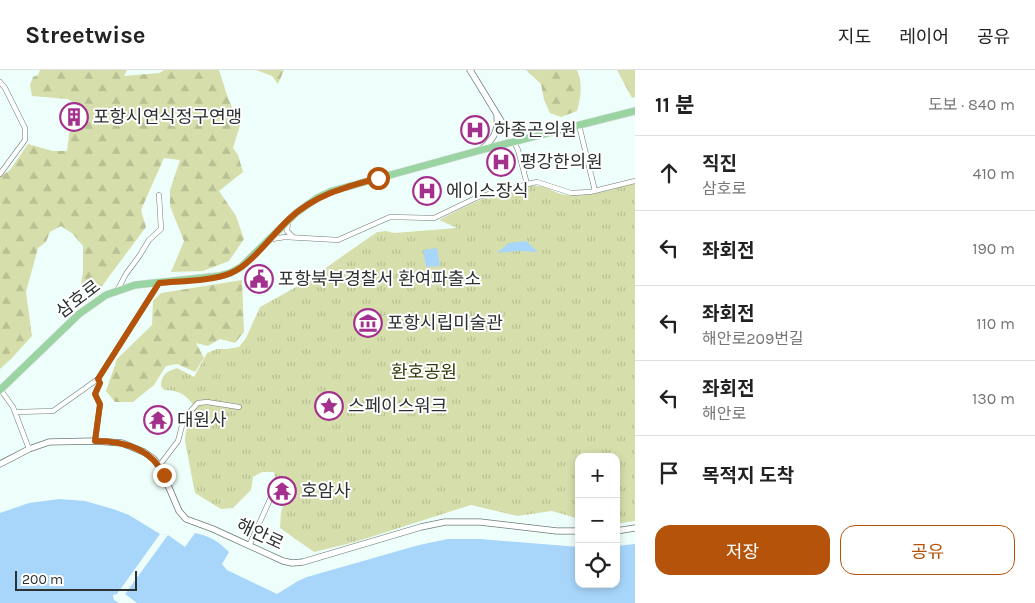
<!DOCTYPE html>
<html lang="ko">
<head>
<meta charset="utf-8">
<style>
	:root { --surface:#fff; --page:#f6f6f6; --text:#222; --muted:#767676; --line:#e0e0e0; --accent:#b45309 }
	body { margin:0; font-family:Karla,"Noto Sans KR",sans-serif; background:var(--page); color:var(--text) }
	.controls { position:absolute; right:15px; bottom:15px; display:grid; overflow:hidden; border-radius:10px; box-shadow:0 2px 8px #0003 }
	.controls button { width:45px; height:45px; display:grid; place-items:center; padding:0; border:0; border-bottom:1px solid var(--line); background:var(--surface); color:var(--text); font:25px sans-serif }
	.scale { position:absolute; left:15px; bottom:12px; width:122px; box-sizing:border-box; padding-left:5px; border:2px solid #2c3231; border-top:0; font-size:14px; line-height:18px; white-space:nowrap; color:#2c3231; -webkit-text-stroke:4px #fff; paint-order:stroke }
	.stop { position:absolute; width:15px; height:15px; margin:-11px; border:4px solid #b45309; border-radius:50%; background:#fff }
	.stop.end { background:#b45309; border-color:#fff; box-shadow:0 1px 5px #0008 }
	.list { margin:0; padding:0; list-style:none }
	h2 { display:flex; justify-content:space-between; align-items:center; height:65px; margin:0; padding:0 20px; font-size:21px }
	h2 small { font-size:16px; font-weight:400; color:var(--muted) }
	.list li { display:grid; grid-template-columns:32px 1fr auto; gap:15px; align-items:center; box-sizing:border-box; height:75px; padding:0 20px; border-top:1px solid var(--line) }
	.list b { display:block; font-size:19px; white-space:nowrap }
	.list p { margin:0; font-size:16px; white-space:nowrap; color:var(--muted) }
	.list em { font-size:16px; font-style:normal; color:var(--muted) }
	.actions { display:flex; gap:10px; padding:15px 20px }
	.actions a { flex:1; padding:11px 0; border:1px solid var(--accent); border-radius:15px; text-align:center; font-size:18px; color:var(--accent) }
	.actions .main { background:var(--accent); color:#fff }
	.icon { flex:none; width:28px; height:28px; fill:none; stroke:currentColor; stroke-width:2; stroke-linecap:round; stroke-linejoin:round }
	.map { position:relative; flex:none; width:635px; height:533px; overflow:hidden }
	header { display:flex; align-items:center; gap:30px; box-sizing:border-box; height:70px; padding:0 25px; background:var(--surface); border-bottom:1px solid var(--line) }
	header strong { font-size:24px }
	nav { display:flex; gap:28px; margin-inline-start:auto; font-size:18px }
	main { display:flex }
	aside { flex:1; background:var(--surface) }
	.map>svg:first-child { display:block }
	.forest { fill:url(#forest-firs) }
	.park { fill:url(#park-tufts) }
	.water { fill:#a8d6fa }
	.pier { fill:#eefffb }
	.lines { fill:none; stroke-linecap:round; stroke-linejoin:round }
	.minor-casing { stroke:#6d7c78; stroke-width:5.5 }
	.tertiary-casing { stroke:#6d7c78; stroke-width:7 }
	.primary-casing { stroke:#d9dada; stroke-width:8 }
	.minor { stroke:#fff; stroke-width:4.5 }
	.tertiary { stroke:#fff; stroke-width:5.5 }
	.primary { stroke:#9ad4a3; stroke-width:7 }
	.route { stroke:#b45309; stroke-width:6 }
	.labels { text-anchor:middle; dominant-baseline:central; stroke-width:4; stroke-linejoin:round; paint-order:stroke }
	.poi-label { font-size:18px; fill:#2c3231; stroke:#fff; text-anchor:start }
	.street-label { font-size:18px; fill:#2c3231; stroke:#fff }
	.park-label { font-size:18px; fill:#363b08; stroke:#fff }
</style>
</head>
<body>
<header>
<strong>Streetwise</strong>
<nav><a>지도</a><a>레이어</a><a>공유</a></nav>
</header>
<main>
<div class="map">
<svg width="635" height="533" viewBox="0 0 635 533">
	<defs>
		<pattern id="forest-firs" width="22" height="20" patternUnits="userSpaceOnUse" patternTransform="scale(1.25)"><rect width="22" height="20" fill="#d6dfac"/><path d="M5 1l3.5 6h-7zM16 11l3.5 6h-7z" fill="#b8c094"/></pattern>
		<pattern id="park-tufts" width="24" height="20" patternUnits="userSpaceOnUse" patternTransform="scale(1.25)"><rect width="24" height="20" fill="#d6dfac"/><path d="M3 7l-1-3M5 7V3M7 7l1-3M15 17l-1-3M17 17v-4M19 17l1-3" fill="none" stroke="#b8c094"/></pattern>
	</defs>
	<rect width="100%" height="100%" fill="#eefffb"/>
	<g class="forest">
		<path d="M40,0H127L124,6L159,3L164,0H219L228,28L240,55L233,78L238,85L243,102L219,121L236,146L244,169L229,191L203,201L171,202L184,171L170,136V120L180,90L164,88L141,140L146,157L102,216L89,221L81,214L83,203V176L73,164L61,156L50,162L46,172L38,178L26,222L32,266L11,289L0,299V107L10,100L28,74L53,81H67L70,58L86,50L76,34L68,29L32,26L30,15L33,7L38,5Z"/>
		<path d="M256,0H284L278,14L272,6Z"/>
		<path d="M526,0H577C583,14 581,27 577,41L561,47L550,43L544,30L541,14Z"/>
		<path d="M617,0H635V27L632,28Z"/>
		<path d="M242,210L244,262L235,273L220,269L208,276L196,273L204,288L195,302L177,294L166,296L154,315L133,332H115L106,321L117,289L152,255L153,231L161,223Z"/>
	</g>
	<path class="park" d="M635,113V451L616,454V387H579V451L573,447L552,441L517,446L471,435L355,472L314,482L280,458L281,442L286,427C278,419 275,413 274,402H262L253,407L251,420L233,438L221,439L195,423L185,371C185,359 191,348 194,336C186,324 178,320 164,320L161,316C162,304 166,302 177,298L194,307L207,283L217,279H227L239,277L246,268L260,237L307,211L377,162L386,161L394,163L457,158L439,150C466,136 507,114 537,116C547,116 556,124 566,125C587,128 615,118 635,113Z"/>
	<g class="water">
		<path d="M526,171L538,182L518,181L497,183L509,173Z"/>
		<path d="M437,178L440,196L426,197L423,180Z"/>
		<path d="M59,429L85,431L113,439L129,445L160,464L168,465L185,477L195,463C210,466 218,471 229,482L222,494L227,500L277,524L298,511L307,507L419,475L448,469H480L579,477V514H616V476L635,474V533H0V443L29,433Z"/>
	</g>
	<path class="pier" d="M160,464L168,465L125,524L137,533H119L114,530L113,525L117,524Z"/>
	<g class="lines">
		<defs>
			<g id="minor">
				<path d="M0,12L5,18L25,58V70L0,104"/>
				<path d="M579,55L595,121"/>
				<path d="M514,72L518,80L527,114"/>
				<path d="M288,153L287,161L293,167"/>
				<path d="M272,169L285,167L338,170L390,147L434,148L478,127L532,113L537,112L571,123L590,122L635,111"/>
				<path d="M118,219L126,204L140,185L149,170L161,159L159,125"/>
				<path d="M0,319L13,337L29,379"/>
				<path d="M16,342L53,341L98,309L159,213"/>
				<path d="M95,371L100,335L95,324L100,313L98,309"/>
				<path d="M159,396L178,371L184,348L198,333L207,332L239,337"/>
				<path d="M249,476L277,414"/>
			</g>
			<g id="tertiary">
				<path d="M470,0L514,72"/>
				<path d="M481,80C492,70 499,62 497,47"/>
				<path d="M0,394L29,379L49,372L95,371L122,373L144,382L154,389L161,399L179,441L186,449L213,459L283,491L292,493L303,492L421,457L445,452H480L557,461H579"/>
				<path d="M616,461L635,458"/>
			</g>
			<path id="primary" d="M0,320L79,244L106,225L135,215L219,206L230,203L241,197L296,143L317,128L332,121L481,80L635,41"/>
		</defs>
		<use href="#minor" class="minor-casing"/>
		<use href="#tertiary" class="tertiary-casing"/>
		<use href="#primary" class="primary-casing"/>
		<use href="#minor" class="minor"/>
		<use href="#tertiary" class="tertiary"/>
		<use href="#primary" class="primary"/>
	</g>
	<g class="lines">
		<path class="route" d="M164,405C151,378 122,371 95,371L100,334L95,324L100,313L98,309L159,213C179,211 213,211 231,203C251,195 273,164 289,149C315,125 345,117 378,108"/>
	</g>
	<defs>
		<symbol id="building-ring" viewBox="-11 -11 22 22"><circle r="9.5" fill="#fff" stroke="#a3308c" stroke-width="1.5"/><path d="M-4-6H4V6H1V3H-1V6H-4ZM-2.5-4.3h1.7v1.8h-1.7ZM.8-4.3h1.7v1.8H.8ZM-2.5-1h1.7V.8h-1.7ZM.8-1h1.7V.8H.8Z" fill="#a3308c"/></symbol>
		<symbol id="hospital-ring" viewBox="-11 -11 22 22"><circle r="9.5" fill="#fff" stroke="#a3308c" stroke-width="1.5"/><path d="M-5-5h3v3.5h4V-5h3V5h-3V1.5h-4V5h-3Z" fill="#a3308c"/></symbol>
		<symbol id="civic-ring" viewBox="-11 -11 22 22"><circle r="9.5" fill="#fff" stroke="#a3308c" stroke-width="1.5"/><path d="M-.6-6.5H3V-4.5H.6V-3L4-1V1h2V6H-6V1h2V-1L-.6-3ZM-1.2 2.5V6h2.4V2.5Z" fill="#a3308c"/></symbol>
		<symbol id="museum-ring" viewBox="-11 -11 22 22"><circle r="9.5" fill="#fff" stroke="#a3308c" stroke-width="1.5"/><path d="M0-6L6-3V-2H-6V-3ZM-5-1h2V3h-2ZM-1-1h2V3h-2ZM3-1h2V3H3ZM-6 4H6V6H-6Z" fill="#a3308c"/></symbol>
		<symbol id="sight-ring" viewBox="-11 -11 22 22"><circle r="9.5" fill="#fff" stroke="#a3308c" stroke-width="1.5"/><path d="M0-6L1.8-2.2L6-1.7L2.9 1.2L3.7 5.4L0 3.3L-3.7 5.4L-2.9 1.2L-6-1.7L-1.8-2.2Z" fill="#a3308c"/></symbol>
		<symbol id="temple-ring" viewBox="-11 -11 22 22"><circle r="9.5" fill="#fff" stroke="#a3308c" stroke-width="1.5"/><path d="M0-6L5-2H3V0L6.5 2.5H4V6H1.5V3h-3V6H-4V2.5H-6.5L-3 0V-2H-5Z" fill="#a3308c"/></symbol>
	</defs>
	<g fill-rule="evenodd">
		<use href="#building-ring" x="58" y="31" width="32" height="32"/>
		<use href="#hospital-ring" x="459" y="44" width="32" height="32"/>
		<use href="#hospital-ring" x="485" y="76" width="32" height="32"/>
		<use href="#hospital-ring" x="411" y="105" width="32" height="32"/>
		<use href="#civic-ring" x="243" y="193" width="32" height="32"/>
		<use href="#museum-ring" x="352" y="237" width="32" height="32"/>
		<use href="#sight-ring" x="313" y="320" width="32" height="32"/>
		<use href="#temple-ring" x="142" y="334" width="32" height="32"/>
		<use href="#temple-ring" x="266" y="405" width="32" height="32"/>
	</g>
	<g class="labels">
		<g class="poi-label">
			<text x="93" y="47">포항시연식정구연맹</text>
			<text x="494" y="60">하종곤의원</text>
			<text x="520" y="92">평강한의원</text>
			<text x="446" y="121">에이스장식</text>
			<text x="278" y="209">포항북부경찰서 환여파출소</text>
			<text x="387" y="253">포항시립미술관</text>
			<text x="348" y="336">스페이스워크</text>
			<text x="177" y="350">대원사</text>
			<text x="301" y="421">호암사</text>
		</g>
		<g class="street-label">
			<text transform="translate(78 229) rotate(-37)">삼호로</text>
			<text transform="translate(260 464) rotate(25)">해안로</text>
		</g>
		<g class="park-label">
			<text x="424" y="302">환호공원</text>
		</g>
	</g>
</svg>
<div class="controls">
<button>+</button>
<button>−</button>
<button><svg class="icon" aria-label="locate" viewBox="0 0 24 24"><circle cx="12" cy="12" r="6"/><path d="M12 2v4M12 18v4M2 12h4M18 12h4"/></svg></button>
</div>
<div class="scale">200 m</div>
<div class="stop" style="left:378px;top:108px"></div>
<div class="stop end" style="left:164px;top:405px"></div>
</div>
<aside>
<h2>11 분<small>도보 · 840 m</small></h2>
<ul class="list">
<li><svg class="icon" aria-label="ahead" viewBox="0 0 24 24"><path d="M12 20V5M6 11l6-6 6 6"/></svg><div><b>직진</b><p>삼호로</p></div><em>410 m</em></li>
<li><svg class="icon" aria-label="left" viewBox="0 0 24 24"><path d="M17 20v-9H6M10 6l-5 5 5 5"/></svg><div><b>좌회전</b></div><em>190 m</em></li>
<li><svg class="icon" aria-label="left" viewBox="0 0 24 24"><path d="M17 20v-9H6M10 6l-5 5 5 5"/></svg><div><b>좌회전</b><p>해안로209번길</p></div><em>110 m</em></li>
<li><svg class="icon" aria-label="left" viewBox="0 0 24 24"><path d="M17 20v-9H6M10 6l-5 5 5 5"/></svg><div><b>좌회전</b><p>해안로</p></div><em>130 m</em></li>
<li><svg class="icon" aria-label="arrive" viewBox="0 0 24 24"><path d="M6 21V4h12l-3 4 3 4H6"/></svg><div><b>목적지 도착</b></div></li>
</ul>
<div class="actions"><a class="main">저장</a><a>공유</a></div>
</aside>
</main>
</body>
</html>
